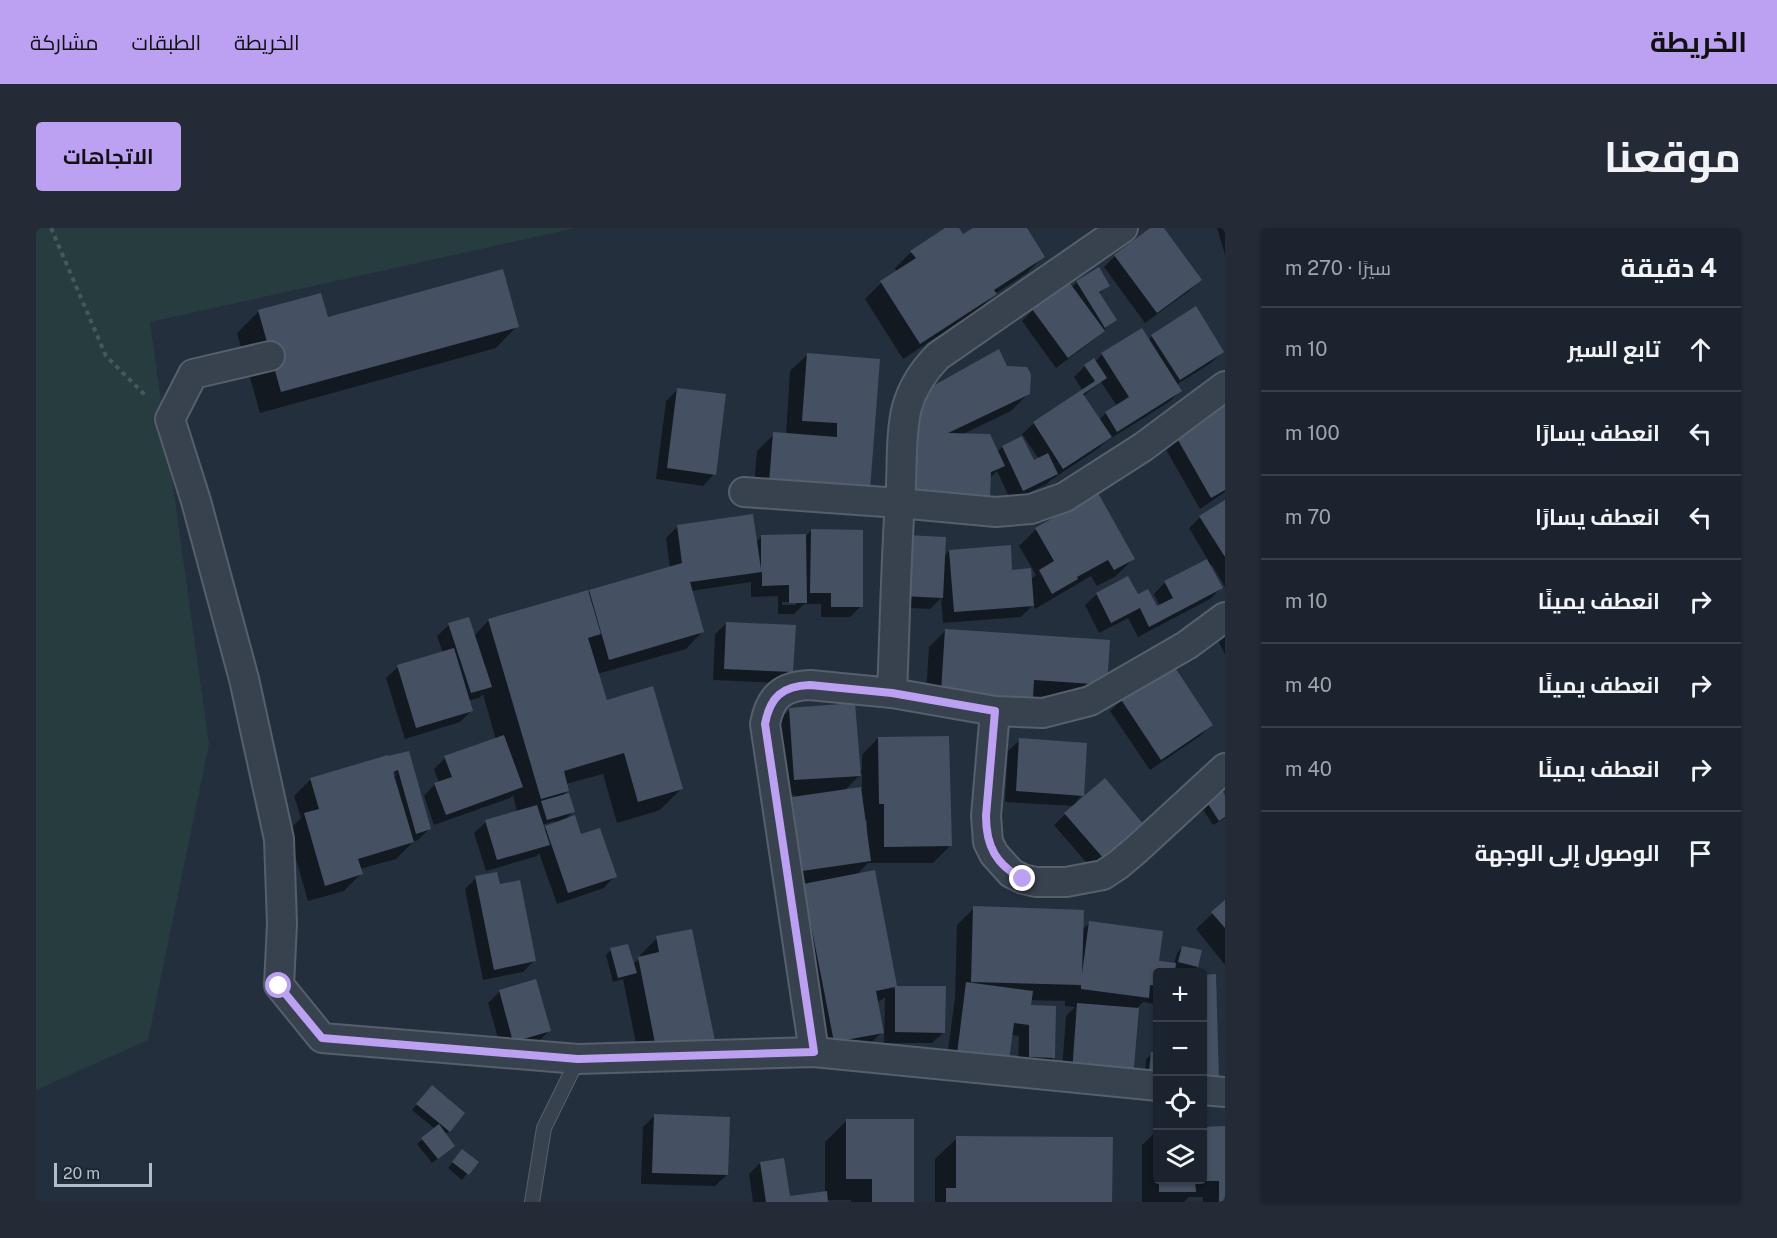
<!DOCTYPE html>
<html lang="ar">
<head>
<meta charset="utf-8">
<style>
	:root { --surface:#1b232e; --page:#242b36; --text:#f1f3f6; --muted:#a0a4aa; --line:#39404a; --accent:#bca0f2 }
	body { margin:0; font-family:"Public Sans",Cairo,sans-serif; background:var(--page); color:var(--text); direction:rtl }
	.controls { position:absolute; right:18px; bottom:18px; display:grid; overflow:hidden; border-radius:6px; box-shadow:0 2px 4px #0004 }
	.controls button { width:54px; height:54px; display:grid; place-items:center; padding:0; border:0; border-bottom:2px solid var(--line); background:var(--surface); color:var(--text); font:30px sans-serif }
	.scale { position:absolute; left:18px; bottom:15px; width:98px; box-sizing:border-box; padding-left:6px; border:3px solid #b4bcc9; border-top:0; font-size:16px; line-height:21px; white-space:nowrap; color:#b4bcc9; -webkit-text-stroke:4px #1d2633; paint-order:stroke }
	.stop { position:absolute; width:18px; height:18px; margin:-14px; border:4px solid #bca0f2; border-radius:50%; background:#fff }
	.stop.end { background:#bca0f2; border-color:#fff; box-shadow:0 2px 6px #0008 }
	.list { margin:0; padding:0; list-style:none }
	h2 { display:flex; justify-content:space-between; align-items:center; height:78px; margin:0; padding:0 24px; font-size:26px }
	h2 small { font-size:20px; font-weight:400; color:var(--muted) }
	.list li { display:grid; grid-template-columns:39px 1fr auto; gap:18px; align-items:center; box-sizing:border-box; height:84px; padding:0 24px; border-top:2px solid var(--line) }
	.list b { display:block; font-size:22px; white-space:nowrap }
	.list em { font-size:20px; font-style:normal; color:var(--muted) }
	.icon { flex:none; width:33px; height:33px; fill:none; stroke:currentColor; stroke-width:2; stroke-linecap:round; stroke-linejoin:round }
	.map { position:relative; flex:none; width:1189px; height:974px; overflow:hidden; direction:ltr; border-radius:6px }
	header { display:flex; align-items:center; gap:36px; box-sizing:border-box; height:84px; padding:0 30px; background:var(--accent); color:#111 }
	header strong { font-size:28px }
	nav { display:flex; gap:33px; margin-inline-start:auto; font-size:21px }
	.intro { display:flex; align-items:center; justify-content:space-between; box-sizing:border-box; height:144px; padding:0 36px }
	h1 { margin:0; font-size:42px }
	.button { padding:15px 27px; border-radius:6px; background:var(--accent); color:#111; font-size:21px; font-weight:700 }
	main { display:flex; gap:36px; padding:0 36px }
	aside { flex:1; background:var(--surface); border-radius:6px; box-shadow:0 2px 4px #0004 }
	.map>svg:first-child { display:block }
	.green { fill:#263c3f }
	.shadow { fill:#0007; fill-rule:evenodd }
	.building { fill:#455162 }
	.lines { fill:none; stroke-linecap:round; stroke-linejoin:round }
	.service-casing { stroke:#565f6c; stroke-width:16 }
	.minor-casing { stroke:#565f6c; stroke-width:32 }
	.path { stroke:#44595c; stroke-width:4; stroke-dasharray:4.5 4.5; stroke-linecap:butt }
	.service { stroke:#38414e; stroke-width:14 }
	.minor { stroke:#38414e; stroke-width:28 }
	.route { stroke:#bca0f2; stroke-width:8 }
</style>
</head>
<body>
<header>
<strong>الخريطة</strong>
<nav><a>الخريطة</a><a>الطبقات</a><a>مشاركة</a></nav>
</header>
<div class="intro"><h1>موقعنا</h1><a class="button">الاتجاهات</a></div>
<main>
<aside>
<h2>4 دقيقة<small>سيرًا · 270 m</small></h2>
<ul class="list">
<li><svg class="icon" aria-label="ahead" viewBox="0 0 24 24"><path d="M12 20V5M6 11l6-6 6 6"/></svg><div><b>تابع السير</b></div><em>10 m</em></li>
<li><svg class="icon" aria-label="left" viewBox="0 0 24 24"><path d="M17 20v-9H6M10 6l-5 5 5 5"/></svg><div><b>انعطف يسارًا</b></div><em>100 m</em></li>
<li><svg class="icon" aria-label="left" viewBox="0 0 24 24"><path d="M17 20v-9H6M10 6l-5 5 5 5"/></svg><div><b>انعطف يسارًا</b></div><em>70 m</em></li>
<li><svg class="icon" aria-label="right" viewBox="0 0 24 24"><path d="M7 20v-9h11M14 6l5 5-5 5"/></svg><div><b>انعطف يمينًا</b></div><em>10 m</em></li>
<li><svg class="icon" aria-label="right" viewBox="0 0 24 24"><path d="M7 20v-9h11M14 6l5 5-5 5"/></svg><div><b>انعطف يمينًا</b></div><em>40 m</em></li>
<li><svg class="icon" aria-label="right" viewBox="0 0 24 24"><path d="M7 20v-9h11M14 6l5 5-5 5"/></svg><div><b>انعطف يمينًا</b></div><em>40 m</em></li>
<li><svg class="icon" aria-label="arrive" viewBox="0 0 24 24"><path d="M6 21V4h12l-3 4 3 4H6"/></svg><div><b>الوصول إلى الوجهة</b></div></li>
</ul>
</aside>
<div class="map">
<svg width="1189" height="974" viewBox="0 0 1189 974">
	<rect width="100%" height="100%" fill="#242f3e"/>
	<path class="green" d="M0,0H540L114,94L173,516L112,812L0,862Z"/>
	<g class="shadow">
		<path d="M912,0H921L927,8L940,0H989L1007,29L991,45L959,66L942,82L867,131L829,71L845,55L861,44L859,40L875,24Z"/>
		<path d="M1117,0H1126L1164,52L1153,63L1109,95L1068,39L1079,28Z"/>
		<path d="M1181,0H1189V27Z"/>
		<path d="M1041,54L1072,58L1062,66L1079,92L1055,114L1020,140L986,93L997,82L1035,60Z"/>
		<path d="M223,83L291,91L481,98L460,120L224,185L201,105Z"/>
		<path d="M1116,108L1186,124L1175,135L1140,157L1144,163L1133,174L1069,214L1063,220L1015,252L1009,257L975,273L961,243L954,250L936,286L887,165L970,139L992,166L975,183L925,207L961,224L966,219L986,210L997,234L1003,231L986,206L998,195L1047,163L1038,149L1049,138L1059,134L1066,126L1112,112ZM1065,154L1081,178L1070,185L1063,192L1047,168Z"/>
		<path d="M771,127L833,262L717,271L721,223L738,206L750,207L754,143Z"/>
		<path d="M642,161L678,246L667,258L620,251L630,173Z"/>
		<path d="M1188,178L1189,264L1164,281L1128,218Z"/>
		<path d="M1189,274V359L1176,337L1174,338L1185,360L1174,371L1102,409L1092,390L1063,405L1049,377L1061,366L1091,350L1101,368L1120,380L1124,378L1118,366L1129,354L1172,332L1153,300L1164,289Z"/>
		<path d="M641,299L720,314L725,309L768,310L775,303L825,378L814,389H785V376H768L758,386H742V368L715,369V354L655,363L666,404L650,421L561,446L570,473L645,561L624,582L581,595L567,546L530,556L532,562L525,569L537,584L529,592L579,648L568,660L521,676L503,625L501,628L450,643L438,605L450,594L481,584L477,567L474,570L398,597L388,568L399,556L403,555L398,541L409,530L460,512L447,466L443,470L432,473L435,483L424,494L369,511L350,450L362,439L407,425L401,408L413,397L438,408L453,392L552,366L554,363L634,340L630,310ZM746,374H760V377H746ZM519,593L520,595L507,601L506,597Z"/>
		<path d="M1000,301L1097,331L1080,348L1061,358L1055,348L999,381L997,377L985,389L907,395L905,370L894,381L854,379L913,323L975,344L994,352L1000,347L983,318Z"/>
		<path d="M691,395L756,444L745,455L677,452L679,406Z"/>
		<path d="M909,403L1073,413L1053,473L996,469L979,486L889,480L893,419Z"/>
		<path d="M1189,409V427L1183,414Z"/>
		<path d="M1085,472L1175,497L1164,508L1114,542L1074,483Z"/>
		<path d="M754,481L823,542H826V527L842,510L914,618L897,635H832L820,647L860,758L857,761L908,760V804L896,815H848L849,769L841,775L846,804L829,821L781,830L750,659L740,587L759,567L742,568L737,498ZM826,545V561L808,563ZM828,592H831V602H830Z"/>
		<path d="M984,512L1046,567L1040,574L1041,575L1106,597L1056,641L1018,597L1038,578L969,574L972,523Z"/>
		<path d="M372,524L393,601L382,612L377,614L360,631L324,641L325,646L308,663L272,673L252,603L265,590L258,568L275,551L360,548L354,529Z"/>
		<path d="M1183,560L1189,570V590L1177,597L1163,575Z"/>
		<path d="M440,650L498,733L487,744L447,752L429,661Z"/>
		<path d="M1189,674V737L1160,701Z"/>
		<path d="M938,680L1046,702L1054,695L1122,734L1138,736L1141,725L1146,719L1161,739L1156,744L1138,740L1137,744H1122V773L1118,776L1107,774L1025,856L1030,788L1039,779L1029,778V773L994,772L993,779L1017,830L1006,841L982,840L983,808L975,807L910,837L919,770L921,697Z"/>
		<path d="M621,710L678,812L605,840L587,751L577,754L570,727L575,722L597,736L605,730L604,727Z"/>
		<path d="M499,753L513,803L502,814L466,824L452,775L463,764Z"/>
		<path d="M1116,826L1122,827V849L1109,847L1110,831Z"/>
		<path d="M391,865L413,903L409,907L412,923L396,935L381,916L399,901L376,882Z"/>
		<path d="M618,888L691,947L679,958L605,956L607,899Z"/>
		<path d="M811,892L876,974H815V972H791V974H717L713,946L724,935L753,970L789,964V914Z"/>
		<path d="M1166,900H1189V974H1167V969H1153L1148,974H1106V917L1122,902V952H1166Z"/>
		<path d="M921,910L1075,974H899V931Z"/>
		<path d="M421,929L440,934L426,952L412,940Z"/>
	</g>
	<g class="building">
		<path d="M909,0H923L927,6L937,0H991L1009,29L958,62L961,66L884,116L844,53L880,30L874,23Z"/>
		<path d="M1114,0H1128L1166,52L1121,85L1078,27Z"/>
		<path d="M1063,39L1074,58L1063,64L1081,92L1069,100L1040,53Z"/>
		<path d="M467,41L483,99L245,164L222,82L285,65L292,89Z"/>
		<path d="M1033,54L1069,103L1032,130L996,81Z"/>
		<path d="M1160,78L1188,124L1144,152L1115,107Z"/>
		<path d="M1106,100L1146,163L1081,204L1069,184L1093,169L1065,125Z"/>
		<path d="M963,121L971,138L991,139L995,146L994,166L912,205L954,206L969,238L955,244L954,270L874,267L872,217L886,164Z"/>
		<path d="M771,125L844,131L834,262L733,255L737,204L801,209V195L766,193Z"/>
		<path d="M1058,130L1071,150L1047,166L1076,209L1027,241L997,194L1059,153L1048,137Z"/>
		<path d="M641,160L690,166L680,247L631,240Z"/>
		<path d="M1189,176V262L1175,270L1138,205Z"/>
		<path d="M986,208L998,232L1012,225L1022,246L987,263L966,218Z"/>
		<path d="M1062,265L1099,331L1078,342L1072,332L1041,349L1042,351L1016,366L1003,342L1018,333L999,300Z"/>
		<path d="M1189,272V329L1163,288Z"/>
		<path d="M717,286L725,341V307L770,306L771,375H753V357L726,358V344L654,354L668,404L573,432L553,362L646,335L641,297Z"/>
		<path d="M775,301L827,302V379H795V365H774Z"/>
		<path d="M868,307L910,309L907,370L865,368Z"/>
		<path d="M975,317L976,342L995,340L998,378L918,384L913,322Z"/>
		<path d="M1171,331L1187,360L1113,399L1104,380L1075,395L1060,365L1092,348L1102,366L1112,361L1121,378L1137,370L1128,353Z"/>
		<path d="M552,362L565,406L552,410L571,472L617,458L647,561L602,574L588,525L528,543L533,563L505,571L452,391Z"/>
		<path d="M433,389L456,459L435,465L412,395Z"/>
		<path d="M690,394L760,397L757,444L688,441Z"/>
		<path d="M909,401L1074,412L1071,457L998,452L997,470L905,464Z"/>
		<path d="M418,420L437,483L380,500L361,437Z"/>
		<path d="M1136,435L1177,497L1125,532L1084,470Z"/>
		<path d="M819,475L825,548L758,552L753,480Z"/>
		<path d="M468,507L487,559L410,587L398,555L416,549L408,528Z"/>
		<path d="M913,508L916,618L848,619V576H843L842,509Z"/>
		<path d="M983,510L1051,515L1048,568L980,563Z"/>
		<path d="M373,523L395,601L380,606L362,542L357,544L378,614L322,631L327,646L289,658L268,585L283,581L274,550L352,527V528Z"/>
		<path d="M1069,550L1108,597L1068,631L1028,585Z"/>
		<path d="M1184,558L1189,567V589L1183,593L1167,568Z"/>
		<path d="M825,559L835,633L766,643L756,569Z"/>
		<path d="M533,565L539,584L511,592L505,573Z"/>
		<path d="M501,577L514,617L461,632L449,592Z"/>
		<path d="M539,587L545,606L564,600L581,649L532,665L509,598Z"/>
		<path d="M839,642L861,758H910L909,805L859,804V759L840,763L848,805L798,814L767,656Z"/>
		<path d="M461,644L464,656L484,652L500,733L458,742L439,648Z"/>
		<path d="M1189,672V700L1175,684Z"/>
		<path d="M937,678L1048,682L1046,746L1053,693L1127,703L1123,733L1140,735L1139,744H1122V758L1114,757L1113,770L1045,761V757L935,754Z"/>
		<path d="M656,701L679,813L621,825L602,729L623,724L620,708Z"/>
		<path d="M592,716L601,745L582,750L574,720Z"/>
		<path d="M1146,718L1166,722L1162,739L1142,734Z"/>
		<path d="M1180,746L1183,852H1166V747Z"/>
		<path d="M500,751L515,803L477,814L463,762Z"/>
		<path d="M930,754L997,763L995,777L1020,778L1019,830L993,829V797L978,795L973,833L921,826Z"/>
		<path d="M1041,775L1103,780L1097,850L1036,845Z"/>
		<path d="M1115,824L1122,825V843H1113Z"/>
		<path d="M396,857L429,885L414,904L380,876Z"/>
		<path d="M618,886L694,889L692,947L616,945Z"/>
		<path d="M810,891H878V974H836V951H810Z"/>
		<path d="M403,896L419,918L402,931L385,910Z"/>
		<path d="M1189,898V974H1183V953H1166V899Z"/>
		<path d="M920,908L1077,909L1076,974H910V960H920Z"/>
		<path d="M426,921L443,934L433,947L416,934Z"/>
		<path d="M748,930L754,968L791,963L792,974H730L724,934Z"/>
		<path d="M1123,952H1159L1160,964H1123Z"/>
	</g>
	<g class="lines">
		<defs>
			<path id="service" d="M496,974L508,900L542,831"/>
			<g id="minor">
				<path d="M234,128L157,146L134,191L160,273L208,451L243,611L246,696L243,757L286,810L542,831L778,824L1122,858"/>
				<path d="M708,264L863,275L960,284L995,281L1029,269L1107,219L1189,158"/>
				<path d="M856,465C859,395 860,326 865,257C866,233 865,202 871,179C877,158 887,143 902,128L1087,0"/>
				<path d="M959,483L950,588L952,614L958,626L975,645L987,651L1000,654H1030L1067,647L1082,637L1101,621L1189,540"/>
				<path d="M778,824L729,496C734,469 746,458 774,457L856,465L959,483L1007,485L1054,473L1151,417L1189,389"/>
				<path d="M1166,862L1189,864"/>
			</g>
		</defs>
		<use href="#service" class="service-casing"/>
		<use href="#minor" class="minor-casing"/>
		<path class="path" d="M15,0L70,128L111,169"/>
		<use href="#service" class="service"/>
		<use href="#minor" class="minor"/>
	</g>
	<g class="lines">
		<path class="route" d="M243,758L286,810L542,831L778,824L729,496C734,469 746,458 774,457L856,465L959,483L950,588C950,618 960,637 987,651"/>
	</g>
</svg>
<div class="controls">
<button>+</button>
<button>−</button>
<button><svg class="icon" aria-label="locate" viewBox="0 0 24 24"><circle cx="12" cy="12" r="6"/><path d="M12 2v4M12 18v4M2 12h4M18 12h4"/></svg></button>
<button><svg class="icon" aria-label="layers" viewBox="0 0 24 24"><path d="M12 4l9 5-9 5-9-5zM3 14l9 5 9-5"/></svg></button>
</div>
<div class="scale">20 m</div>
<div class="stop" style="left:243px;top:758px"></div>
<div class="stop end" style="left:987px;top:651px"></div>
</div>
</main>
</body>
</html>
